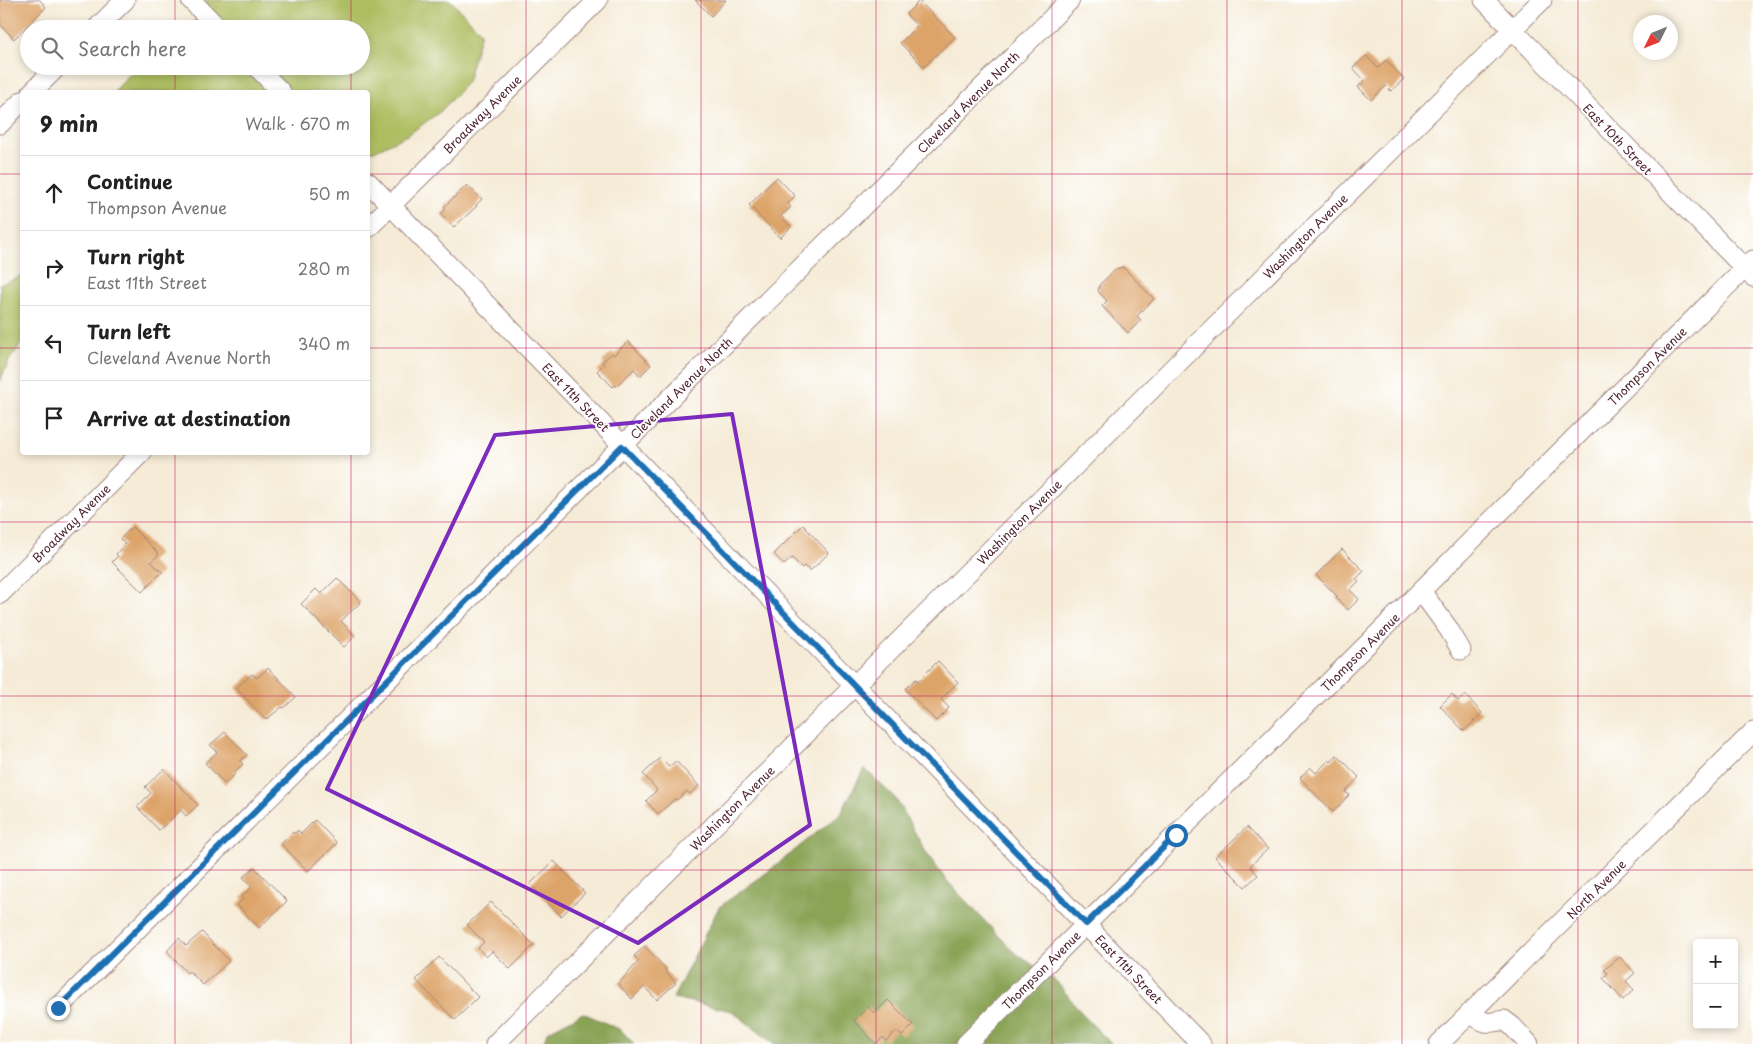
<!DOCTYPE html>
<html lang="en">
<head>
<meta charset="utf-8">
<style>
	:root { --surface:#fff; --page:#f2f2f2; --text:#222; --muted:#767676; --line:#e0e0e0 }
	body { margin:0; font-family:"Playpen Sans",sans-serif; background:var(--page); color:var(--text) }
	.controls { position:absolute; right:15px; bottom:15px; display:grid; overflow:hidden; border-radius:5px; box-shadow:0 2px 8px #0003 }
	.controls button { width:45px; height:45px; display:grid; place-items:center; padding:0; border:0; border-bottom:1px solid var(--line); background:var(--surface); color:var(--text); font:25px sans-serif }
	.compass { position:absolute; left:1633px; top:15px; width:45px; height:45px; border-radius:50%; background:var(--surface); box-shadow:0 2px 8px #0003; rotate:227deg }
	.stop { position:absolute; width:15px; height:15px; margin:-11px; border:4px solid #1f6fb2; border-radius:50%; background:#fff }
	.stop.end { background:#1f6fb2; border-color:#fff; box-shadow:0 1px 5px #0008 }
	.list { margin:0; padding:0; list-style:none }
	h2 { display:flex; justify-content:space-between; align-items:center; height:65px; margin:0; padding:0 20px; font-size:21px }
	h2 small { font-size:16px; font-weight:400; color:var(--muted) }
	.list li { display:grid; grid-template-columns:32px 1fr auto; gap:15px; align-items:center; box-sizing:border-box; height:75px; padding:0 20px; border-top:1px solid var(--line) }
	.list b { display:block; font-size:19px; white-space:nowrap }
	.list p { margin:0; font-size:16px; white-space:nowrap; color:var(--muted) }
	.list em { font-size:16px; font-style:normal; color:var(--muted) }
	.icon { flex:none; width:28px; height:28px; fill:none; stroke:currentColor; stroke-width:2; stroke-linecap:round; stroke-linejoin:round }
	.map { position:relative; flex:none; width:1753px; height:1044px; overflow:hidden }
	.search { position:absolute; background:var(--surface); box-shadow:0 2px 8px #0003; left:20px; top:20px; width:350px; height:55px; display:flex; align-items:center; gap:12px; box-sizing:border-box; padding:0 18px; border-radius:28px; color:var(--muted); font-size:19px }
	.panel { position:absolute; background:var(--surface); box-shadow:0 2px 8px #0003; left:20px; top:90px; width:350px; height:365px; border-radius:5px }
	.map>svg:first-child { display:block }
	.green { fill:#adbd60; stroke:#7c6e46 }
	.forest { fill:#8aa456; stroke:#6a6240 }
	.building { fill:#dda469 }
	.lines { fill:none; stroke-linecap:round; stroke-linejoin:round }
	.minor-casing { stroke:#a08580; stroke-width:21 }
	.minor { stroke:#fff; stroke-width:19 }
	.route { stroke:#1f6fb2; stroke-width:6 }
	.marked { fill:none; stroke:#7b2cbf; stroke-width:4; stroke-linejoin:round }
	.grid { fill:none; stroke:#c2185b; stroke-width:1; stroke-opacity:0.55 }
	.labels { text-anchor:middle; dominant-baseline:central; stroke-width:4; stroke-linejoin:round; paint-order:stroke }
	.street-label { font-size:12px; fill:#4a1f2b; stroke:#fff }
</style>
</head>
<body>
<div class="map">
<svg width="1753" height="1044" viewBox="0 0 1753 1044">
	<rect width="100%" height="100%" fill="#fff"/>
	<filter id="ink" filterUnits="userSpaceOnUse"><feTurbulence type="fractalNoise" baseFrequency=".02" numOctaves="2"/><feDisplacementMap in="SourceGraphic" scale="10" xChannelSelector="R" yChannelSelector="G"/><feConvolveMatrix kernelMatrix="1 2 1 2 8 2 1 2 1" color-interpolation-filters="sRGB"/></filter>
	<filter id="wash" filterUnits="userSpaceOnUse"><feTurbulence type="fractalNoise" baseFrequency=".0096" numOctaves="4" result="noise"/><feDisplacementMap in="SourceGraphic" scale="20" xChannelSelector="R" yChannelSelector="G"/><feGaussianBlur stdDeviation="1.12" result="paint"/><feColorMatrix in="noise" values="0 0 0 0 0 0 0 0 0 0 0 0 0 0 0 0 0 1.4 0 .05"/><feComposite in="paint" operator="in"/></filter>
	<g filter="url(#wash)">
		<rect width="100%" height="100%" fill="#f5ebd6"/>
		<g class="green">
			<path d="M206,0H450L481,32L467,82L441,111L409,134L374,151H368V92H114L137,66H361V29H182L189,23L191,24L204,12Z"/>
			<path d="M22,274V343L10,359L0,381V284L16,279Z"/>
		</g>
		<g class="forest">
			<path d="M864,768L896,799L927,854L947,881L1013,951L1056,981L1085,1017L1112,1044H774L732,1011L673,998L719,907L769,871L841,813Z"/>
			<path d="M583,1013L621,1030L634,1044H543L547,1032Z"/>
		</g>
		<g id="blocks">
			<g class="building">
				<path d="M0,0H40L46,7L14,39L0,24Z"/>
				<path d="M695,0H726L711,16Z"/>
				<path d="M919,1L955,37L924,67L900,43L917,26L906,14Z"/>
				<path d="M1366,56L1378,68L1386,60L1404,79L1391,91L1386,86L1371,100L1358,87L1365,81L1353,68Z"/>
				<path d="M777,177L795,196L789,202L788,204L791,207L781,216L791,227L780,238L749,205Z"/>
				<path d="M467,185L482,199L476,205L477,206L454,227L441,214L446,209L444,207Z"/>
				<path d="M1123,267L1154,299L1137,316L1141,320L1128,333L1102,306L1107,301L1098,291L1100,284L1116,269Z"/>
				<path d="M628,341L651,365L640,376L634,369L616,386L615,385L613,387L597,371L604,364L602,362L612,353L614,355Z"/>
				<path d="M803,525L829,553L810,571L804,566L802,568L792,558L784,565L774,554Z"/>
				<path d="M132,527L159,554L151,562L162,572L142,592L112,562L118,556L116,554L125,544L120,539Z"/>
				<path d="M1342,549L1364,571L1356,579L1359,581L1350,590L1359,599L1348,610L1336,598L1337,596L1316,575Z"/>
				<path d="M337,578L361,602L341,621L355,636L344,647L301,604L316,589L321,594Z"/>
				<path d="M938,661L958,682L941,699L949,708L936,721L905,689L916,679L918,681Z"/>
				<path d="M268,668L296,697L284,708L282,707L266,720L236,688L252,674L257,678Z"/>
				<path d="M1452,694L1458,701L1465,695L1482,713L1464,731L1440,706Z"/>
				<path d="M225,732L247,755L240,761L243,764L234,772L235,774L225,784L205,763L217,752L210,745Z"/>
				<path d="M1337,755L1359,777L1345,792L1349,795L1333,812L1300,778L1310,767L1316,773L1329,760L1331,762Z"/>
				<path d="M660,758L669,767L676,761L699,786L690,794L687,791L677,800L675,799L658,814L646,801L657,790L643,774Z"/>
				<path d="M164,769L198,805L186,816L181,810L159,830L137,807L151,793L145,787Z"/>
				<path d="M315,820L337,843L308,871L281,844L293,832L294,834L298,830L301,834Z"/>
				<path d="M1247,827L1268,849L1250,866L1258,875L1245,887L1215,857Z"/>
				<path d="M554,861L585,893L561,916L530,884Z"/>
				<path d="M254,867L287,901L259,928L237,905L243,899L241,897L252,887L243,877Z"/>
				<path d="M491,902L534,945L510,969L492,951L486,957L478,948L484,942L467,925Z"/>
				<path d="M202,932L229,961L203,985L189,971L187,973L167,951L179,938L186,946Z"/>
				<path d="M645,946L666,969L665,971L676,983L657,1000L644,987L632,999L618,984L639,961L634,956Z"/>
				<path d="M439,957L478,997L455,1020L416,980Z"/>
				<path d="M1620,957L1635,973L1626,981L1634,990L1623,1000L1603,978L1608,973L1604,970Z"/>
				<path d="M888,1000L913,1025L902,1036L896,1031L886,1041L883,1037L876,1044L854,1021L868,1007L874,1013Z"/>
			</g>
		</g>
	</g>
	<g filter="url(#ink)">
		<use href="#blocks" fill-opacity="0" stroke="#a08580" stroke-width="1"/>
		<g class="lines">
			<defs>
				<g id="minor">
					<path d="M191,0L219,29"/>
					<path d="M1484,0L1753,277"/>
					<path d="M96,29L125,0"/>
					<path d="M256,66L281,92"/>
					<path d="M32,92L58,66"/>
					<path d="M0,124L22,101"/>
					<path d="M368,182L1201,1044"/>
					<path d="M368,228L598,0"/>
					<path d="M1421,591L1448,628L1461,650"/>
					<path d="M0,594L142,452"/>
					<path d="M58,1008L1070,0"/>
					<path d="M1470,1013C1484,1024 1487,1024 1504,1020L1512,1026L1529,1044"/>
					<path d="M495,1044L1542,0"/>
					<path d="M966,1044L1753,260"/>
					<path d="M1439,1044L1753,732"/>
				</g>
			</defs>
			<use href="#minor" class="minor-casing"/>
			<use href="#minor" class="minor"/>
		</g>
	</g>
	<g class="lines" filter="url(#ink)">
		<path class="route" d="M58,1008L622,446L1086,924L1176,835"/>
	</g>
	<path class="marked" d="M732,414L810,825L638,943L327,789L495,435Z"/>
	<path class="grid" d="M175,0V29M351,0V29M526,0V1044M701,0V1044M876,0V1044M1052,0V1044M1227,0V1044M1402,0V1044M1578,0V1044M175,66V92M351,66V92M0,174H22M368,174H1753M0,348H22M368,348H1753M175,452V1044M351,452V1044M0,522H1753M0,696H1753M0,870H1753"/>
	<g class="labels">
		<g class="street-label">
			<text transform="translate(968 102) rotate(-45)">Cleveland Avenue North</text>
			<text transform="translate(482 114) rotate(-45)">Broadway Avenue</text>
			<text transform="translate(1618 139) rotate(46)">East 10th Street</text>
			<text transform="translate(1305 236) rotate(-45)">Washington Avenue</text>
			<text transform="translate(1647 366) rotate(-45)">Thompson Avenue</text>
			<text transform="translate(681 388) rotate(-45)">Cleveland Avenue North</text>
			<text transform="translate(576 397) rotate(46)">East 11th Street</text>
			<text transform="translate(1019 522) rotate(-45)">Washington Avenue</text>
			<text transform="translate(71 523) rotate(-45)">Broadway Avenue</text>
			<text transform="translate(1360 652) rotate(-45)">Thompson Avenue</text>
			<text transform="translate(732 808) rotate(-45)">Washington Avenue</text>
			<text transform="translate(1596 889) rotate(-45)">North Avenue</text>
			<text transform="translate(1129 969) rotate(46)">East 11th Street</text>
			<text transform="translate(1041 970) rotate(-45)">Thompson Avenue</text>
		</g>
	</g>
</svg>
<div class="controls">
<button>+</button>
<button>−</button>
</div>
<svg class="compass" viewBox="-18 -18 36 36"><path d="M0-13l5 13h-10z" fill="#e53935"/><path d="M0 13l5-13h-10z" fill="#767676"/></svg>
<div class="stop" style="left:1176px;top:835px"></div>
<div class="stop end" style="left:58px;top:1008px"></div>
<div class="search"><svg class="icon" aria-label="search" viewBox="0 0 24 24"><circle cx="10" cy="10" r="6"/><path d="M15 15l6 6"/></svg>Search here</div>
<section class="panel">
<h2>9 min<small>Walk · 670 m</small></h2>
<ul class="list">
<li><svg class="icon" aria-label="ahead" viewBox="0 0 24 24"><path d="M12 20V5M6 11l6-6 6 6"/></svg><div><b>Continue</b><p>Thompson Avenue</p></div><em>50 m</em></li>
<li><svg class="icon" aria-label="right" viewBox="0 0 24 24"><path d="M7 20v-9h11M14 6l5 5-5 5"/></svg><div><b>Turn right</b><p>East 11th Street</p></div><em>280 m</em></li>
<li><svg class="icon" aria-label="left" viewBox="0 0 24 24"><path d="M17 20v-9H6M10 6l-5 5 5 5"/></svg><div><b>Turn left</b><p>Cleveland Avenue North</p></div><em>340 m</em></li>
<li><svg class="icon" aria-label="arrive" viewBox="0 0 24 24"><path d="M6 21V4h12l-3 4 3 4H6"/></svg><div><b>Arrive at destination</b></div></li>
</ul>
</section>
</div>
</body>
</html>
